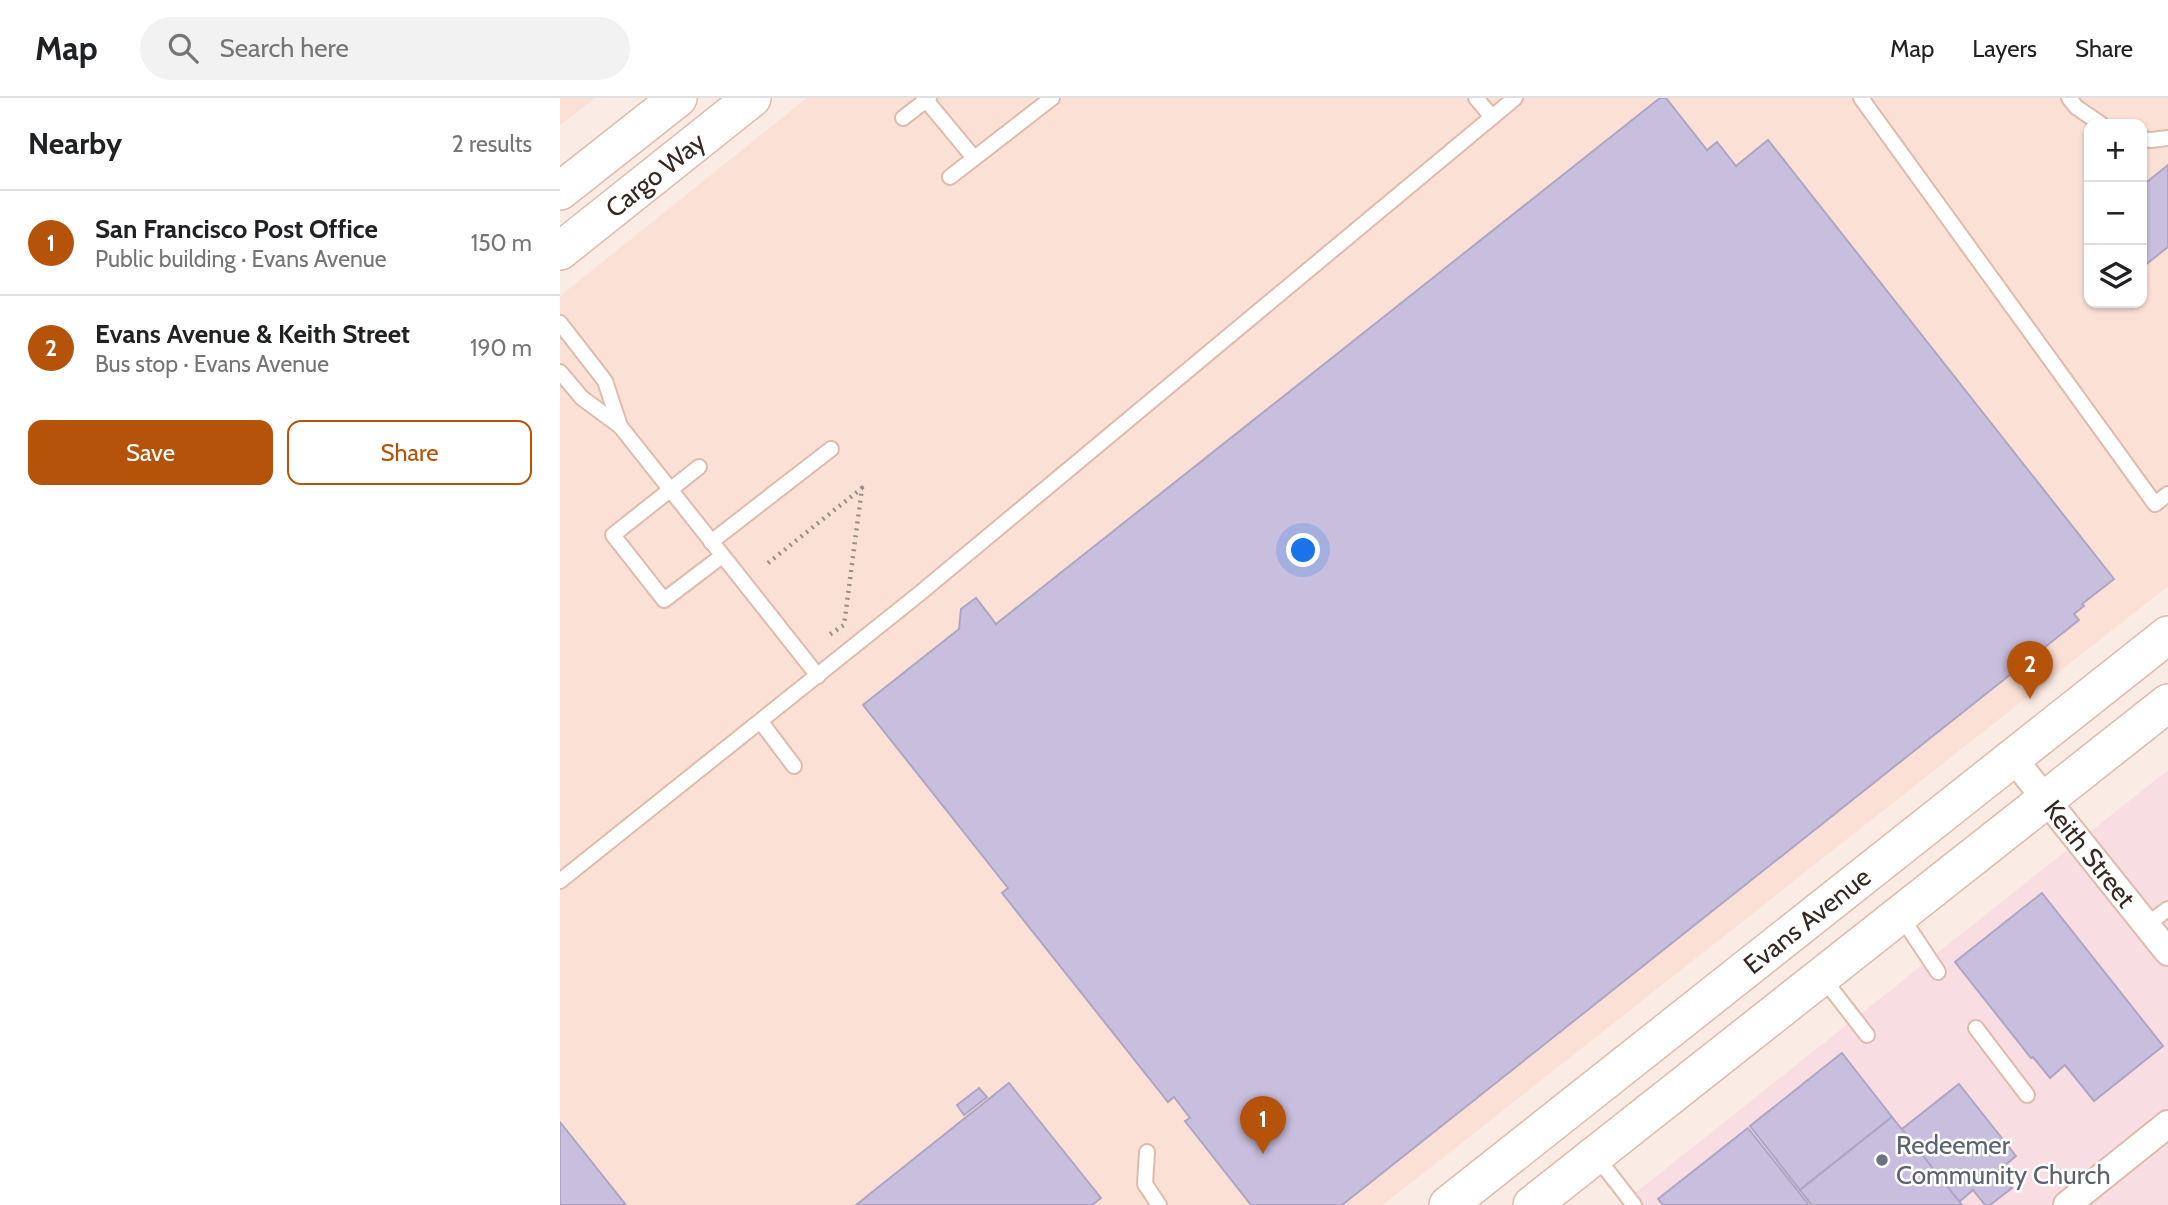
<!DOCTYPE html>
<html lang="en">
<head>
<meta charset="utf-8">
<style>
	:root { --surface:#fff; --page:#f2f2f2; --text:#202124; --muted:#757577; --line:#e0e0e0; --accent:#b45309 }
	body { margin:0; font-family:Cabin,sans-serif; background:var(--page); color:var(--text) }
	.controls { position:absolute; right:21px; top:21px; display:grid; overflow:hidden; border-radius:14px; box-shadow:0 2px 5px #0004 }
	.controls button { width:63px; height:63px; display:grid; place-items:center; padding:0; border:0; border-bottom:2px solid var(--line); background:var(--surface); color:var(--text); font:35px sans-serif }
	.you { position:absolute; left:744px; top:453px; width:24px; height:24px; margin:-18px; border:5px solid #fff; border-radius:50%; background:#1a73e8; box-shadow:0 0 0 10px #1a73e833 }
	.badge { display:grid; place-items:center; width:46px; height:46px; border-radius:50%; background:var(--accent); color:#fff; font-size:23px; font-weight:700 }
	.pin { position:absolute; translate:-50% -58px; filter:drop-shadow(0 2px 4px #0008) }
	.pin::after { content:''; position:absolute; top:37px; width:24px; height:21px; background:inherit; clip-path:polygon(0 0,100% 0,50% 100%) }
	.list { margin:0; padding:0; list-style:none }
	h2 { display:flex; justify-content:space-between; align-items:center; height:91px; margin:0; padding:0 28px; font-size:30px }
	h2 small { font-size:23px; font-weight:400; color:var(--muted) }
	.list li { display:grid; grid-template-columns:46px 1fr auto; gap:21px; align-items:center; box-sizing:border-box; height:105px; padding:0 28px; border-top:2px solid var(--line) }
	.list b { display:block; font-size:26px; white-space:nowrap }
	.list p { margin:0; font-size:23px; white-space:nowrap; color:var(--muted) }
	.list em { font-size:23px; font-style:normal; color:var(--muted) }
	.actions { display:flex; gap:14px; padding:21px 28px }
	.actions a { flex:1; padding:16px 0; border:2px solid var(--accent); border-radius:14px; text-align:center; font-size:24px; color:var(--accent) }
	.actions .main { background:var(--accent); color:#fff }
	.icon { flex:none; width:38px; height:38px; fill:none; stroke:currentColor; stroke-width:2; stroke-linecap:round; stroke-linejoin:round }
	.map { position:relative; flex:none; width:1608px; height:1107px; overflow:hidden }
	header { display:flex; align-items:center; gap:42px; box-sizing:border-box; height:98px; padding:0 35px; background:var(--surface); border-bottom:2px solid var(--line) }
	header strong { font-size:33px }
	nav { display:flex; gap:38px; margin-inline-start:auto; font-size:24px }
	.search { width:490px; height:63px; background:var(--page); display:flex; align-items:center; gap:18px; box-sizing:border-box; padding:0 24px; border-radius:38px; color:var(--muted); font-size:26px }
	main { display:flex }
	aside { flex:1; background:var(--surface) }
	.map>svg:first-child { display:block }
	.commercial { fill:#f8dde2 }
	.built { fill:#fbe0d5; fill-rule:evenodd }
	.building { fill:#c8bfde; stroke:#aea5c4; stroke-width:2 }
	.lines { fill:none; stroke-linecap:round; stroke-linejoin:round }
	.lane-casing { stroke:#debbac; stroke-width:18 }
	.street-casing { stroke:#debbac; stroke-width:30 }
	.secondary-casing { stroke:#debbac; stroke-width:40 }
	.path { stroke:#9b8d87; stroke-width:4.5; stroke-dasharray:2 5; stroke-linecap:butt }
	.lane { stroke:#fff; stroke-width:14 }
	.street { stroke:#fff; stroke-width:26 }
	.secondary { stroke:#fff; stroke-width:37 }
	.worship-dot { fill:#6b7280; stroke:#fff; stroke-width:2.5 }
	.labels { text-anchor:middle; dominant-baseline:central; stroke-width:5; stroke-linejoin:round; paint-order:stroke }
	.street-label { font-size:26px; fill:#352822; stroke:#fff }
	.worship-label { font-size:26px; fill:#5b616d; stroke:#fff; text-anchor:start }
</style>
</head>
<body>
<header>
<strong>Map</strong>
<div class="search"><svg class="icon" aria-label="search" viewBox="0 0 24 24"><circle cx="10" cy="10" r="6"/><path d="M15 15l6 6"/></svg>Search here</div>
<nav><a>Map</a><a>Layers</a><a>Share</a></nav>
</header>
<main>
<aside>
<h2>Nearby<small>2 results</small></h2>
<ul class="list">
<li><span class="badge">1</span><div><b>San Francisco Post Office</b><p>Public building · Evans Avenue</p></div><em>150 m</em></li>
<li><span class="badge">2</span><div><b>Evans Avenue &amp; Keith Street</b><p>Bus stop · Evans Avenue</p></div><em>190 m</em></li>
</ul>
<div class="actions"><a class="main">Save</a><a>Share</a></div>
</aside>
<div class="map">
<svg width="1608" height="1107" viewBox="0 0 1608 1107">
	<rect width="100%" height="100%" fill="#faebe5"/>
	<path class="commercial" d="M1608,672V1107H1060Z"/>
	<g class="built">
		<path d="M0,0H35L0,27Z"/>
		<path d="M247,0H1608V488L823,1107H0V198ZM1529,26H1582V205H1529Z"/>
	</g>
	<g class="building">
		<path d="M1100,0H1106L1147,52L1157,44L1176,68L1208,42L1554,481L1522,506L1524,508L1514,516L1519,522L782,1107H691L625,1023L630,1020L614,999L608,1004L442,795L448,790L303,607L399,531L401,511L416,500L436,526Z"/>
		<path d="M1608,67V149L1584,168L1582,165V88Z"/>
		<path d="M1482,795L1603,948L1534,1003L1505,967L1490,980L1473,959L1471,960L1395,864Z"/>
		<path d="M1282,955L1332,1019L1240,1092L1190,1028Z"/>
		<path d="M449,985L541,1100L532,1107H296Z"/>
		<path d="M1399,986L1456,1058L1438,1073L1452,1090L1430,1107H1425L1413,1092L1399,1104L1342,1031Z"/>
		<path d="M419,990L427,999L404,1017L397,1007Z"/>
		<path d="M1332,1019L1402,1107H1252L1240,1092Z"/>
		<path d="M0,1024L66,1107H0Z"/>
		<path d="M1188,1030L1249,1107H1103L1098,1101Z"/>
	</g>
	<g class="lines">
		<defs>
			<g id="lane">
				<path d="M916,0L932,19"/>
				<path d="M1301,0L1595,406L1608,396"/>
				<path d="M1509,0L1516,9L1541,26"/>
				<path d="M366,2L414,60"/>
				<path d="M343,20L369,0"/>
				<path d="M1582,41L1591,42L1608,40"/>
				<path d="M390,79L492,0"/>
				<path d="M0,225L45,283L60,328"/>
				<path d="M0,274L22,300L60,328L258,578"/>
				<path d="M139,369L53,437L104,502L162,458"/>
				<path d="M151,444L271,351"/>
				<path d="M201,624L234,668"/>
				<path d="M0,783L359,496L955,0"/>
				<path d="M1340,817L1378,874"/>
				<path d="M1586,827L1608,811"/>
				<path d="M1263,880L1307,937"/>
				<path d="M1416,930L1467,997"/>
				<path d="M587,1054L585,1086L599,1107"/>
				<path d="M1036,1058L1074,1107"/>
			</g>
			<g id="street">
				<path id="s1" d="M1452,659L1608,854"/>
				<path d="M1507,1107L1608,1026"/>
			</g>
			<g id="secondary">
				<path d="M0,93L118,0"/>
				<path id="s2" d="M0,153L192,0"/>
				<path id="s3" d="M888,1107L1608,537"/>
				<path d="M972,1107L1608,605"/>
			</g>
		</defs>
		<use href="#lane" class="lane-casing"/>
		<use href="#street" class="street-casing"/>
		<use href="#secondary" class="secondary-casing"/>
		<path class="path" d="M208,465L302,390L284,527L269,537"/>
		<use href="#lane" class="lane"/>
		<use href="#street" class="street"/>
		<use href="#secondary" class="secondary"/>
	</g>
	<circle class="worship-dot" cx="1322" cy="1062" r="7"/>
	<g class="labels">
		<g class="street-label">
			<text stroke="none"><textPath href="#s2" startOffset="122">Cargo Way</textPath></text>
			<text stroke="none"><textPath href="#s1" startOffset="124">Keith Street</textPath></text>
			<text stroke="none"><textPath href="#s3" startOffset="458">Evans Avenue</textPath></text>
		</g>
		<g class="worship-label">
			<text x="1336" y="1047">Redeemer<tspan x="1336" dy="30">Community Church</tspan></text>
		</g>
	</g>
</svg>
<div class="controls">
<button>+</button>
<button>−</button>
<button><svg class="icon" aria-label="layers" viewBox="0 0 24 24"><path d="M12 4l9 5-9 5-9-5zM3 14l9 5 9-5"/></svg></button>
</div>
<div class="you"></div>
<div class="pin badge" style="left:703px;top:1056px">1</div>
<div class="pin badge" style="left:1470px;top:601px">2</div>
</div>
</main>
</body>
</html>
